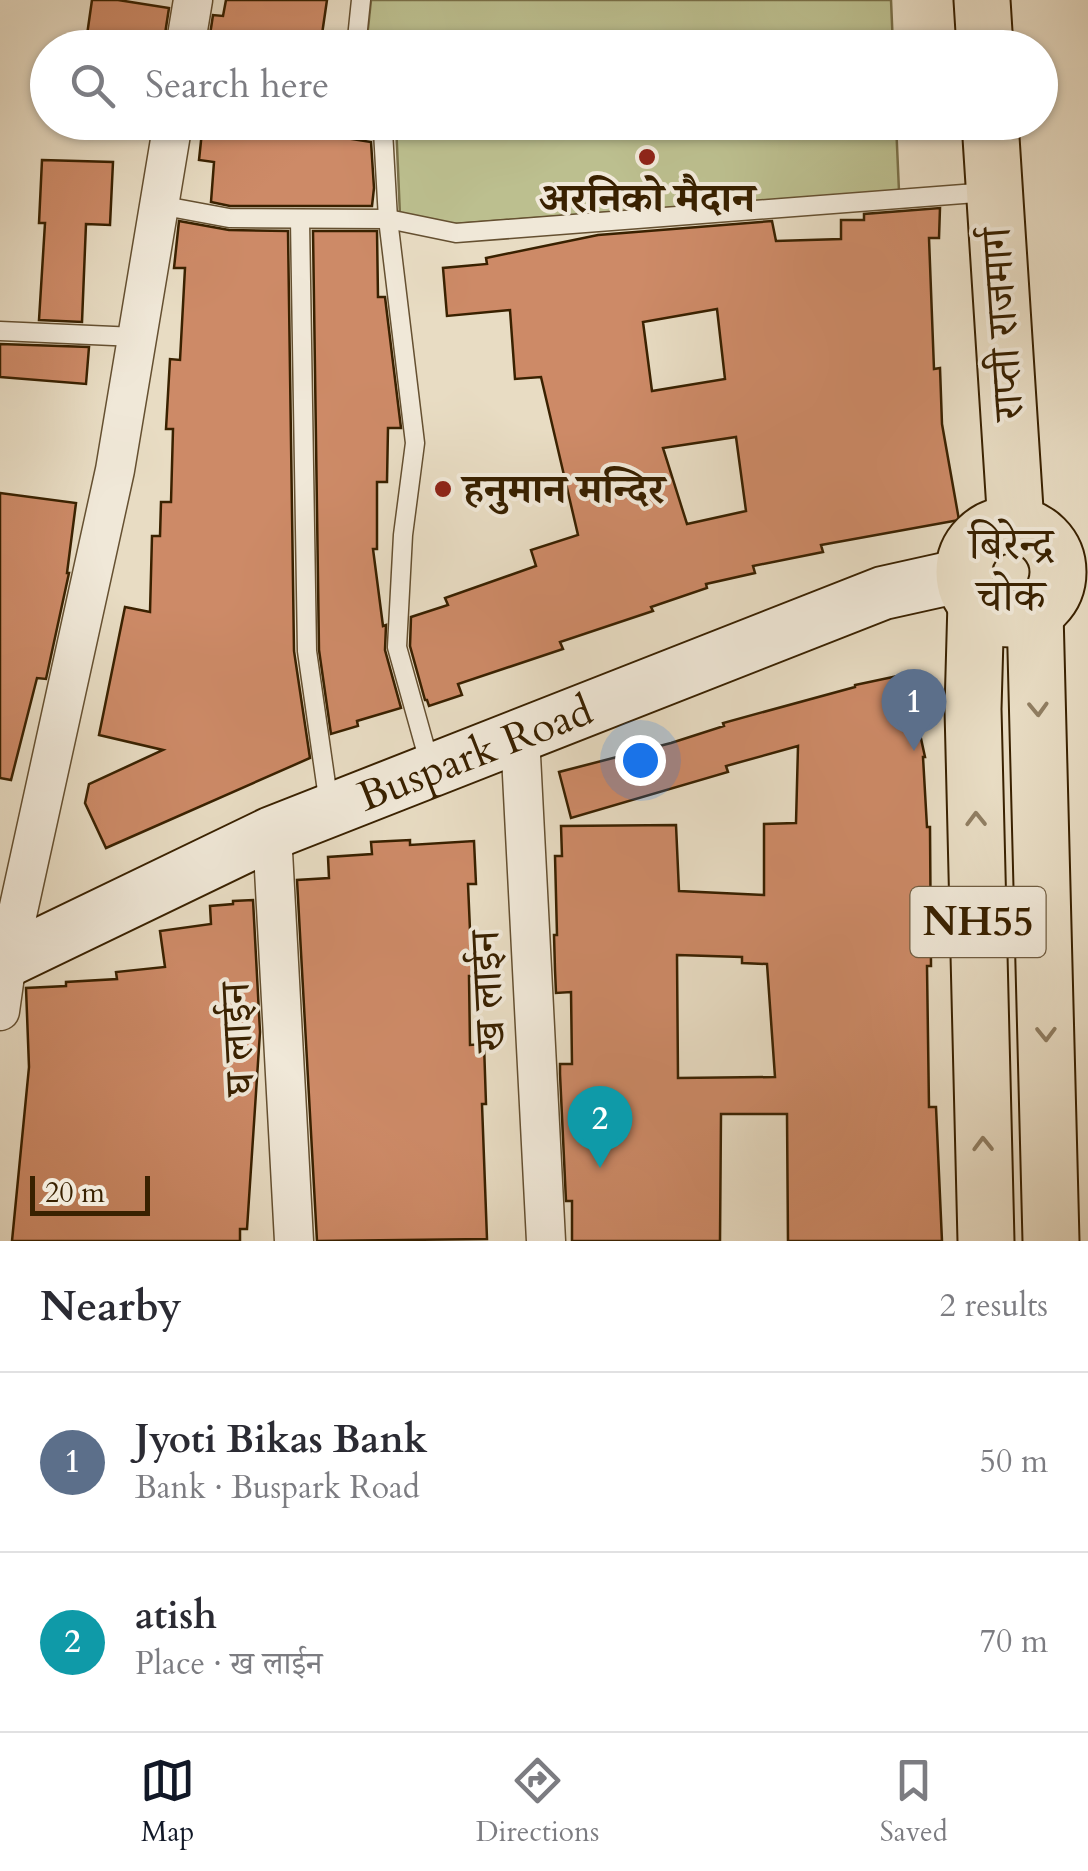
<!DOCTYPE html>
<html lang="en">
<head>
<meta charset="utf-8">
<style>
	:root { --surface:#fff; --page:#f2f2f3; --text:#2b2b33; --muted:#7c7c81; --line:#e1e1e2; --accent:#111827 }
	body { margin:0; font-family:Cardo,"Noto Serif Devanagari",serif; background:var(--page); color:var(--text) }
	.scale { position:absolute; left:30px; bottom:25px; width:120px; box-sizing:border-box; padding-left:10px; border:5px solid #392100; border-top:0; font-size:28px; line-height:35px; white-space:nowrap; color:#392100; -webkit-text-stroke:8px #f0e8d8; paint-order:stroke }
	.you { position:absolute; left:640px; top:760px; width:35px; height:35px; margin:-25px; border:8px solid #fff; border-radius:50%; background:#1a73e8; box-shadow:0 0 0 15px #1a73e833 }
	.badge { display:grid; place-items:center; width:65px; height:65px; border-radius:50%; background:var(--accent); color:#fff; font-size:32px; font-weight:700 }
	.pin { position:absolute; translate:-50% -82px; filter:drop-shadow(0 2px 5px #0008) }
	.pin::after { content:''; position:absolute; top:52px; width:35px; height:30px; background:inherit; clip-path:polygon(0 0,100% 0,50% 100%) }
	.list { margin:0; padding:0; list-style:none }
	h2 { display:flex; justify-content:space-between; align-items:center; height:130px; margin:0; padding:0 40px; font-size:42px }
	h2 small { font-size:32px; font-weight:400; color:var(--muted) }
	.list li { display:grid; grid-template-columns:65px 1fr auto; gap:30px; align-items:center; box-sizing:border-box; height:180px; padding:0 40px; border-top:2px solid var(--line) }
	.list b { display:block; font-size:38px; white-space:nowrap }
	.list p { margin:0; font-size:32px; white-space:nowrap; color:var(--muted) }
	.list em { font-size:32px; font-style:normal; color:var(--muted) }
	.icon { flex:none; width:55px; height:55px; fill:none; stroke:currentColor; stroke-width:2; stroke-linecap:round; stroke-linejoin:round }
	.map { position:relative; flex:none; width:1088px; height:1241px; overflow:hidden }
	.search { position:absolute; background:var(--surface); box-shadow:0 2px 8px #0004; left:30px; right:30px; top:30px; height:110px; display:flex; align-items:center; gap:25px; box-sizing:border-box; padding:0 35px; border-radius:55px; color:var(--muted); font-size:38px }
	.sheet { height:490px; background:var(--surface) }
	nav { display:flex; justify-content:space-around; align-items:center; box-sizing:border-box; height:140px; border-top:2px solid var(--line); background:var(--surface); font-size:28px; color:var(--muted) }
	nav a { display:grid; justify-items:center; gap:5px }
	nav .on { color:var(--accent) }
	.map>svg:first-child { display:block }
	.green { fill:#bcbf8f; stroke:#7a7048; stroke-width:2.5 }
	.building { fill:#cd8a67; stroke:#392100; stroke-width:2.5; fill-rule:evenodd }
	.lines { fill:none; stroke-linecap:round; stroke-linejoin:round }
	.service-casing { stroke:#655031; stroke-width:21 }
	.minor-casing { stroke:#655031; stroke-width:41 }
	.secondary-casing { stroke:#392100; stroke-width:56 }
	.primary-casing { stroke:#392100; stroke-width:59 }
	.service { stroke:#f0e8d8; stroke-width:18 }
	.minor { stroke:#f0e8d8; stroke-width:38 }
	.secondary { stroke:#f0e8d8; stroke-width:52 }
	.primary { stroke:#e8dcc3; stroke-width:55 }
	.oneway { stroke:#907e62 }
	.poi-dot { fill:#8f2418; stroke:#f0e8d8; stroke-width:4 }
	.labels { text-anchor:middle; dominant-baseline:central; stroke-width:8; stroke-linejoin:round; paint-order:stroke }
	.shield { fill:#f0e8d8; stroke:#705d41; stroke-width:2.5 }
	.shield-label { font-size:40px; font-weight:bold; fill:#392100 }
	.poi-label { font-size:42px; font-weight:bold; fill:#392100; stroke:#f0e8d8 }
	.street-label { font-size:42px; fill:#392100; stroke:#f0e8d8 }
	.neighbourhood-label { font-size:45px; fill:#392100; stroke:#f0e8d8 }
</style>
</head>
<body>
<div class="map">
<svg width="1088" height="1241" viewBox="0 0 1088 1241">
	<rect width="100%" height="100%" fill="#e8dcc3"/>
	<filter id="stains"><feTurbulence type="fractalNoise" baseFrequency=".002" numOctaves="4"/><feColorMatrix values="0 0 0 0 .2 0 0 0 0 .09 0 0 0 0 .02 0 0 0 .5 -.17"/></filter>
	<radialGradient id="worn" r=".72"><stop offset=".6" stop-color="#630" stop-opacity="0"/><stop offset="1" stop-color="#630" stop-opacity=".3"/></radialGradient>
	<g class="green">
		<path d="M371,0H891L893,47H366Z"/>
		<path d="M396,123H896L899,191L454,224L400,216Z"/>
	</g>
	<g class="building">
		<path d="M92,0H118L169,8L163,47L87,35Z"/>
		<path d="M226,0H327L320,48H208L213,15L223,16Z"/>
		<path d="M203,122H300V130L338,133L346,138L371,142L374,188L372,206H230L211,202L214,162L199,160Z"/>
		<path d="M42,160L113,162L110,225L86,224L82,322L39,320L45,223H39Z"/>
		<path d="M940,208L939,238H929L934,369L940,368L942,424L959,520L821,545L823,552L753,566L755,573L706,584L707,588L651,607L653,611L560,642L563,649L458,684L462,695L429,706L427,700H425L410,646L411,617L448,605L445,598L536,566L531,550L578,535L541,377L515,379L510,310L447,316L443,268L487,264L486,258L598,235L772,221L776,241L841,239V220H864V214ZM717,309L725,379L652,391L643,322ZM736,437L746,511L687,524L663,448Z"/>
		<path d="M179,221L229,230L288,231L294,651L310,758L106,848L85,803L89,784L163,750L99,735L125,607L150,612L152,536H160L161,502H171L173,429H166L170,359L180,360L185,268H174Z"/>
		<path d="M313,231H377L378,297H385L401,428H388L387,482H377V549H373L383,626L386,625L385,650L401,708L357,721L358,726L331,734L319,650Z"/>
		<path d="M0,344L89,347L86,384L0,377Z"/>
		<path d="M0,493L76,503L67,573H69L46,679L37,678L11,780L0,778Z"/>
		<path d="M907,674L925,757H923L927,827H930L931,966H927L929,1107H936L942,1241H788L787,1114H721L720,1241H572V1201H566L560,1074V1064H572L571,992L556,993L555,970L554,935H557L555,856H562L561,826L676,825L679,891L764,895V824L796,823L798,746L726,766L728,772L571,818L559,772L671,743L724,726L723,723L855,687V685ZM677,955L742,957V963L767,964L775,1077L678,1078Z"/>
		<path d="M410,840V845L474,841L476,884H468L472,976H469L470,1045L484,1044L486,1104H482L487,1239L317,1241L297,880L329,878L328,857L372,854L371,842Z"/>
		<path d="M253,900L260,1032L247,1229H240V1241H12L29,1067L26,988L66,986V982L117,979L116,972L165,967L160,931L211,924L210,906L233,904V901Z"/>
	</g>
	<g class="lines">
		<defs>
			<g id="service">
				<path d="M356,48L361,0"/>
				<path d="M349,122L348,126L383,131L388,219L415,443L403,535L397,647L430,765"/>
				<path d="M159,205L229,218L388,219L456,233L989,192"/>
				<path d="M300,220L307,651L329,805"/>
				<path d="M0,331L136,337"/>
			</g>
			<g id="minor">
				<path d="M185,48L193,0"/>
				<path d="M520,736L546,1241"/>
				<path d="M272,833L294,1241"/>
				<path d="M0,1011L7,961L115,470L173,122"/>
			</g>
			<g id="secondary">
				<path id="s1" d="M0,964L272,833L883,593L964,575"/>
			</g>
			<g id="primary">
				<path d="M982,0L985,48"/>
				<path d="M990,122L1016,525"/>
				<circle cx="1011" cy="572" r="47"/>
				<path d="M976,602L973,709L986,1241"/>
				<path d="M1035,612L1051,1241"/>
			</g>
		</defs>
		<use href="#service" class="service-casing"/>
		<use href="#minor" class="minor-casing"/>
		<use href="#secondary" class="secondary-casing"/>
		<use href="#primary" class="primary-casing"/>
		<use href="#service" class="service"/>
		<use href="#minor" class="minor"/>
		<use href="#secondary" class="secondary"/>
		<use href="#primary" class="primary"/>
	</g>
	<defs><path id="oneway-chevron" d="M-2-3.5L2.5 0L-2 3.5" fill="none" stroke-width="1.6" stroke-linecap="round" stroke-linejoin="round" transform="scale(2.5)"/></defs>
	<g class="oneway">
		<use href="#oneway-chevron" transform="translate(1038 709) rotate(88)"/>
		<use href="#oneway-chevron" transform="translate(976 819) rotate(-91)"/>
		<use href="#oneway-chevron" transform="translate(1046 1034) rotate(89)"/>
		<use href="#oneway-chevron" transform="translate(983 1144) rotate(-91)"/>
	</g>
	<g class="poi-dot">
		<circle cx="647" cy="157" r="10"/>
		<circle cx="443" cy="489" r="10"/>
	</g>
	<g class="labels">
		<rect class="shield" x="910.5" y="887" width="135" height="70" rx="8"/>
		<g class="shield-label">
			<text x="978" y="922">NH55</text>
		</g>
		<g class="poi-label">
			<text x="647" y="198">अरनिको मैदान</text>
			<text x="463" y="489" text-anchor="start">हनुमान मन्दिर</text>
		</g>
		<g class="street-label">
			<text transform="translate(1003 324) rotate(-94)">राप्ती राजमार्ग</text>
			<text stroke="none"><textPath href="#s1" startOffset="520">Buspark Road</textPath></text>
			<text transform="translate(488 991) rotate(-93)">ख लाईन</text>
			<text transform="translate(238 1039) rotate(-93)">घ लाईन</text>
		</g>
		<g class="neighbourhood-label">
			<text x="1011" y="544">बिरेन्द्र<tspan x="1011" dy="52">चोक</tspan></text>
		</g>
	</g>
	<rect width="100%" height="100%" filter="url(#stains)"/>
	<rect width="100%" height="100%" fill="url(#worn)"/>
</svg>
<div class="scale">20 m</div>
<div class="you"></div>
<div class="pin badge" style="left:914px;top:751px;background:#5c6f8a">1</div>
<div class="pin badge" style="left:600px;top:1168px;background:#0f9aa8">2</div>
<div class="search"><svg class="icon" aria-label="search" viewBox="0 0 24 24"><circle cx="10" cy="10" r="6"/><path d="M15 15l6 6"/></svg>Search here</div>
</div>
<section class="sheet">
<h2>Nearby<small>2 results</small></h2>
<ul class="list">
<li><span class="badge" style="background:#5c6f8a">1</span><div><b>Jyoti Bikas Bank</b><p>Bank · Buspark Road</p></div><em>50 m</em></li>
<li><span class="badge" style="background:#0f9aa8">2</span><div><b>atish</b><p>Place · ख लाईन</p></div><em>70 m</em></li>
</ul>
</section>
<nav>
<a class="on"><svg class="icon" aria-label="map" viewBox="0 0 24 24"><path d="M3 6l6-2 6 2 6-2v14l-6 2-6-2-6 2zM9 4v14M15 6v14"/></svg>Map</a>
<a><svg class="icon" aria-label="directions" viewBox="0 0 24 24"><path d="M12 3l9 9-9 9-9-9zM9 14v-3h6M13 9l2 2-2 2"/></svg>Directions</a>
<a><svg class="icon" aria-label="saved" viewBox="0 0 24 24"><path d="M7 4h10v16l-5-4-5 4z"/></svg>Saved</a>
</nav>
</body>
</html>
